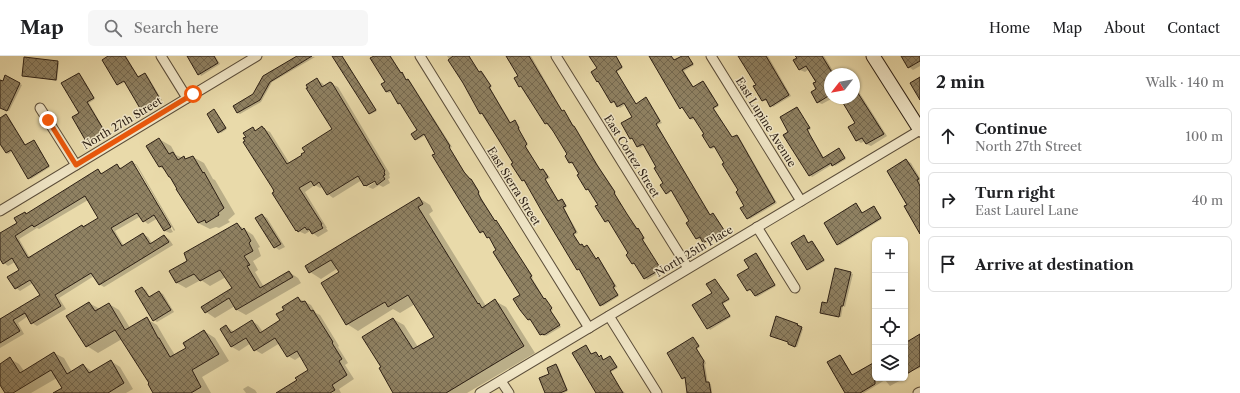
<!DOCTYPE html>
<html lang="en">
<head>
<meta charset="utf-8">
<style>
	:root { --surface:#fff; --page:#f6f6f6; --text:#202124; --muted:#757577; --line:#e0e0e0 }
	body { margin:0; font-family:"Libre Caslon Text",serif; background:var(--page); color:var(--text) }
	.controls { position:absolute; right:12px; bottom:12px; display:grid; overflow:hidden; border-radius:6px; box-shadow:0 1px 3px #0004 }
	.controls button { width:36px; height:36px; display:grid; place-items:center; padding:0; border:0; border-bottom:1px solid var(--line); background:var(--surface); color:var(--text); font:20px sans-serif }
	.compass { position:absolute; left:824px; top:12px; width:36px; height:36px; border-radius:50%; background:var(--surface); box-shadow:0 1px 3px #0004; rotate:239deg }
	.stop { position:absolute; width:12px; height:12px; margin:-9px; border:3px solid #ea580c; border-radius:50%; background:#fff }
	.stop.end { background:#ea580c; border-color:#fff; box-shadow:0 1px 4px #0008 }
	.list { margin:0; padding:0; list-style:none }
	h2 { display:flex; justify-content:space-between; align-items:center; height:52px; margin:0; padding:0 16px; font-size:17px }
	h2 small { font-size:13px; font-weight:400; color:var(--muted) }
	.list li { display:grid; grid-template-columns:26px 1fr auto; gap:12px; align-items:center; box-sizing:border-box; height:56px; margin:0 8px 8px; padding:0 8px; border:1px solid var(--line); border-radius:6px }
	.list b { display:block; font-size:15px; white-space:nowrap }
	.list p { margin:0; font-size:13px; white-space:nowrap; color:var(--muted) }
	.list em { font-size:13px; font-style:normal; color:var(--muted) }
	.icon { flex:none; width:22px; height:22px; fill:none; stroke:currentColor; stroke-width:2; stroke-linecap:round; stroke-linejoin:round }
	.map { position:relative; flex:none; width:920px; height:337px; overflow:hidden }
	header { display:flex; align-items:center; gap:24px; box-sizing:border-box; height:56px; padding:0 20px; background:var(--surface); border-bottom:1px solid var(--line) }
	header strong { font-size:19px }
	nav { display:flex; gap:22px; margin-inline-start:auto; font-size:14px }
	.search { width:280px; height:36px; background:var(--page); display:flex; align-items:center; gap:10px; box-sizing:border-box; padding:0 14px; border-radius:6px; color:var(--muted); font-size:15px }
	main { display:flex }
	aside { flex:1; background:var(--surface) }
	.map>svg:first-child { display:block }
	.shadow { fill:#0003; fill-rule:evenodd }
	.building { fill:url(#building-cross-hatch); stroke:#2d2015; fill-rule:evenodd }
	.lines { fill:none; stroke-linecap:round; stroke-linejoin:round }
	.street-casing { stroke:#5c4e3a; stroke-width:11 }
	.secondary-casing { stroke:#2d2015; stroke-width:15 }
	.street { stroke:#f1e7c8; stroke-width:9 }
	.secondary { stroke:#f1e7c8; stroke-width:13 }
	.route { stroke:#ea580c; stroke-width:5 }
	.labels { text-anchor:middle; dominant-baseline:central; stroke-width:3; stroke-linejoin:round; paint-order:stroke }
	.street-label { font-size:11px; fill:#2d2015; stroke:#f1e7c8 }
</style>
</head>
<body>
<header>
<strong>Map</strong>
<div class="search"><svg class="icon" aria-label="search" viewBox="0 0 24 24"><circle cx="10" cy="10" r="6"/><path d="M15 15l6 6"/></svg>Search here</div>
<nav><a>Home</a><a>Map</a><a>About</a><a>Contact</a></nav>
</header>
<main>
<div class="map">
<svg width="920" height="337" viewBox="0 0 920 337">
	<defs>
		<pattern id="building-cross-hatch" width="8" height="8" patternUnits="userSpaceOnUse"><rect width="8" height="8" fill="#8f8162"/><path d="M0 0l8 8M0 8l8-8" fill="none" stroke="#756950"/></pattern>
	</defs>
	<rect width="100%" height="100%" fill="#e9daaa"/>
	<filter id="stains"><feTurbulence type="fractalNoise" baseFrequency=".005" numOctaves="4"/><feColorMatrix values="0 0 0 0 .2 0 0 0 0 .09 0 0 0 0 .02 0 0 0 .5 -.17"/></filter>
	<radialGradient id="worn" r=".72"><stop offset=".6" stop-color="#630" stop-opacity="0"/><stop offset="1" stop-color="#630" stop-opacity=".3"/></radialGradient>
	<g class="shadow">
		<path d="M110,0H126L139,22L145,18L147,19L162,44L144,54L142,53L126,26L119,29L129,23Z"/>
		<path d="M188,0H215L220,8L201,20Z"/>
		<path d="M299,0L315,1L272,26L261,46L240,58L238,57L234,51L254,39Z"/>
		<path d="M333,0H342L377,55L371,58L369,57Z"/>
		<path d="M373,0H391L401,17L407,24L410,25L452,91L450,92L466,118L473,125L480,137L479,138L483,145L496,166L498,167L533,222H532L545,244L547,245L553,254L551,255L561,271L546,280L545,279L543,280L532,264L530,265L528,263L521,240L498,194L491,182H488L484,176L483,177L481,176L426,79L417,84L415,83L419,74L402,48L399,47L391,35L389,37L387,36L386,27Z"/>
		<path d="M447,0H469L480,17L481,16L483,17L492,31L490,32L511,67L515,65L516,67L520,73L519,74L528,89L526,91L541,115L543,114L545,115L550,122L546,124L559,146L562,144L564,145L567,151L564,152L578,177L574,179L581,190L589,191L597,204H600L617,231L614,232L619,240L603,250L601,249L526,125H523L513,108L514,107L481,57L477,48Z"/>
		<path d="M507,0H531L563,56L566,57L574,71L576,72L599,111L616,137L615,138L628,160L638,174L640,175L645,183L643,184L662,215L647,224L636,208H633L630,198L610,165L607,167L606,166L596,151L599,149L589,134H587L578,120L580,118L574,107L572,108L570,107L568,98L549,68L548,69L546,68L520,30L519,21Z"/>
		<path d="M590,0H616L623,12L617,16L636,48L646,43L648,44L662,67L657,69L711,160L713,158L715,160L725,175L706,187L702,182L699,184L697,182L690,165L672,135L668,138L666,137L665,127L658,111L645,89L640,92L634,83H631L633,61L626,48L620,52L615,46L614,47L612,46L597,25L598,13Z"/>
		<path d="M652,0H672L675,5L684,0H688L694,9L684,15L694,32L703,26L705,27L719,50L714,53L733,82L737,80L739,81L777,147L750,163L748,162L746,150L739,135L725,107L715,91L712,93L710,92L705,78L695,62L692,64L691,62L684,52H681Z"/>
		<path d="M739,0H768L791,40L773,51L767,44L765,45L763,44L757,29Z"/>
		<path d="M796,0H824L835,18H830V42H833L822,48L817,46V26L809,13L805,16L800,14L795,5L798,3Z"/>
		<path d="M902,0H920V10L913,14L909,11Z"/>
		<path d="M57,6L59,7L57,25L23,19Z"/>
		<path d="M79,18L81,19L95,43L89,47L106,77L89,87L87,86L80,57Z"/>
		<path d="M6,21L22,29L9,55L0,51V25L3,26Z"/>
		<path d="M317,24L322,27L325,30L330,27L338,31L390,118L389,119L390,122L388,123L390,127L383,131L379,129L373,133L368,131L379,123L378,122L367,129V130L362,124L333,142L328,138L323,131L320,132L315,129L305,136L327,172H326L328,175L318,181L310,175L305,178L296,174L275,136L247,81L253,72L257,75L262,72L270,76L290,108L304,100L333,74Z"/>
		<path d="M854,33L859,36L887,80L871,90L866,88L865,85L861,87L857,84L856,67L841,42H854Z"/>
		<path d="M797,52L811,73L808,75L824,102L839,93L846,103L835,110L833,108L812,121L810,119L785,79L790,76Z"/>
		<path d="M214,55L227,73L221,77L219,76Z"/>
		<path d="M6,59L8,60L26,90L34,85L35,86L50,111L31,123L29,122L13,95L8,98L6,96L0,86V63Z"/>
		<path d="M159,83L171,90L176,99L183,102H184L187,103L193,101L204,107L213,123L215,124L235,158L228,164L230,166L219,172L216,171L210,173L198,167L171,122L165,114L160,111Z"/>
		<path d="M906,104L911,107L920,122V174L908,149Z"/>
		<path d="M132,106L137,109L175,174L174,175L136,109H133L173,176L170,177L165,175L158,162L148,168L144,165L141,160L115,175L124,190L143,178L148,181L152,187L164,180L169,183L173,189L104,231L99,228L94,220L59,242L66,253L37,270L32,267L28,260L18,267L24,278L0,292V264L41,240L33,227L20,235L16,232L20,214L15,206L8,210L4,207L0,201V178L18,167L25,157L27,158L98,114L103,118L117,110L122,112ZM88,144L99,162L84,171L82,170L30,202L19,183L37,172L39,173Z"/>
		<path d="M419,142L430,149L433,155L429,158L486,250L495,245L506,251L535,297L467,337H394L382,311L393,263L404,269L418,291L435,281L415,248L400,257L393,253L358,275L347,268L340,216L338,212L321,223L310,216Z"/>
		<path d="M856,148L863,158L874,151L882,163L840,189L838,188Z"/>
		<path d="M262,159L267,162L285,191L279,194L275,191Z"/>
		<path d="M237,168L253,179L260,191L258,192L261,200L253,205L258,214L255,216L264,231L289,216L298,222L301,227L246,259L237,254L235,250L215,262L206,256L233,233L226,221L210,230L201,224L186,232L177,227L170,215L188,205Z"/>
		<path d="M804,180L809,187L812,186L814,187L825,205L810,214L808,213Z"/>
		<path d="M756,198L758,199L776,230L757,241L752,234L750,235L748,234L750,212Z"/>
		<path d="M835,213L853,218L845,251L843,250L841,261L823,257L827,248Z"/>
		<path d="M715,224L730,244L723,248L731,261L710,274L694,249L713,238Z"/>
		<path d="M142,232L146,234L150,242L159,236L163,238L174,256L157,266L154,264Z"/>
		<path d="M298,242L311,249L316,257L320,259L339,290L338,291L348,307L345,309L354,323L339,333L341,337H280L310,315L301,300L295,304L288,300L280,287L262,298L255,294L251,287L239,295L232,291L226,270L234,276L252,265L258,269L263,276L282,264L285,254Z"/>
		<path d="M89,247L100,253L109,248L119,254L130,272L147,263L157,269L168,288L175,299L187,292L204,275L215,282L229,305L202,321L211,337H161L122,283L98,297L87,290Z"/>
		<path d="M797,268L799,270V271L803,273L797,291L791,289L790,286L773,280Z"/>
		<path d="M920,279V312L905,317V288Z"/>
		<path d="M693,282L700,291L697,293L706,307L705,309L708,327L711,328L712,337H688L686,322L684,323L683,322Z"/>
		<path d="M586,290L592,299L596,297L600,301L603,302L604,305L610,301L612,302L618,312L611,316L615,323L595,331Z"/>
		<path d="M54,297L64,302L72,316L83,309L93,316L111,305L120,311L133,333L126,337H56L63,332L57,322L31,337H6L0,327V309L10,303L19,308L24,315Z"/>
		<path d="M840,300L842,301L852,320L875,307V322L903,323L890,330L885,324L864,337H847Z"/>
		<path d="M556,309L558,310L568,335L564,337H546L550,318Z"/>
		<path d="M617,329L625,337H603Z"/>
		<path d="M248,330L255,334L257,337H246L243,333Z"/>
	</g>
	<g class="building">
		<path d="M108,0H125L138,21L145,17L160,43L141,54L124,25L117,29L102,4Z"/>
		<path d="M187,0H214L218,7L198,19Z"/>
		<path d="M297,0H312L270,26L260,44L237,57L233,50L253,38L263,20Z"/>
		<path d="M332,0H342L376,54L369,58Z"/>
		<path d="M374,0H390L401,17L402,16L406,24L408,23L450,90L449,91L464,116L470,123H471L479,136L478,137L481,143L495,165L496,164L532,220L530,221L544,243L545,242L552,252L550,254L560,269L544,279L543,278L540,279L530,263L528,264L520,254L513,243L520,239L493,196L496,194L489,181L487,182L483,175L480,177L465,153L432,99L435,98L424,78L415,84L411,78L417,74L400,47L398,48L390,34L386,36L381,28L385,26L370,2Z"/>
		<path d="M453,0H469L479,16L481,15L491,30L489,31L510,67L515,64L519,72H518L527,88L525,90L540,114L543,113L548,121L545,123L558,145L562,143L566,150L563,151L576,176L573,178L580,189L582,188L584,191L587,189L596,203L598,201L615,230L613,231L618,239L600,250L579,213L577,214L541,154L524,124L522,125L511,108L513,107L500,86L482,57L480,58L463,27L448,4Z"/>
		<path d="M506,0H529L562,55L564,54L573,70H574L597,109L615,136L614,137L627,158L637,173L638,172L644,182L642,183L661,213L644,223L634,207L632,208L626,199L628,197L608,164L605,166L595,150L598,149L588,133L586,134L577,119L579,118L572,106L569,107L565,100L567,98L553,75L547,67L545,68L521,30L519,31L514,22L518,20Z"/>
		<path d="M589,0H616L622,11L616,15L636,48L646,41L660,65L656,68L710,159L713,157L724,174L703,187L700,181L696,183L686,167L689,165L671,134L666,138L660,129L663,127L654,112L656,111L643,88L637,91L632,82L630,83L621,67L632,61L624,47L617,51L614,45L611,47L598,25L597,26L591,16L597,12Z"/>
		<path d="M649,0H671L674,4L682,0H688L693,8L682,14L693,31L703,25L718,49L713,52L732,81L737,79L775,146L747,163L740,152L744,150L736,136L738,134L722,108L724,107L714,90L710,92L702,79L704,78L693,61L690,63L682,51L680,53Z"/>
		<path d="M738,0H766L789,39L770,51L766,43L762,45L753,30L756,29Z"/>
		<path d="M795,0H822L833,18H830V39L817,47L811,36L816,33L813,27L816,26L806,10L799,14L793,4L797,2Z"/>
		<path d="M901,0H920V5L908,12Z"/>
		<path d="M24,1L58,5L56,24L22,20Z"/>
		<path d="M79,17L94,42L87,46L105,76L87,87L72,61L79,57L61,27Z"/>
		<path d="M5,19L20,27L7,55L0,52V24L3,25Z"/>
		<path d="M920,21V44L910,27Z"/>
		<path d="M317,22L322,31L330,26L332,27L385,115L384,116L385,119L383,120L385,123L377,129L375,125L366,130L365,129L364,130L358,120L327,139L319,126L314,130L311,125L299,132L322,168L321,169L323,172L312,178L309,173L307,174L305,171L298,176L297,174L296,175L272,137L274,136L273,133L243,86L245,85L243,82L246,81L243,77L253,71L255,75L262,70L263,72H264L287,108L302,99L301,98L305,96L302,92L332,73L306,32H308L306,29Z"/>
		<path d="M854,31L884,78L866,88L862,82L856,85L848,71L855,67L840,42H854Z"/>
		<path d="M797,51L810,72L807,73L810,79L823,102L839,92L845,102L832,110L831,107L809,120L783,79L788,76L780,61Z"/>
		<path d="M214,53L226,72L218,77L207,58Z"/>
		<path d="M6,58L25,89L34,84L49,110L28,123L11,94L6,97L0,88V62Z"/>
		<path d="M159,82L169,98L173,96L178,104L184,100L185,103L193,100L203,117L204,116L224,152L218,157L219,159L206,167L205,164L198,167L176,133H177L170,121H169L162,110L159,111L146,90Z"/>
		<path d="M906,103L919,123L917,124L920,130V178L904,150L907,149L887,115Z"/>
		<path d="M132,105L171,171L164,175L154,159L143,166L137,157L111,172L122,190L143,177L150,188L164,179L169,186L99,229L91,217L55,239L61,250L31,268L25,257L13,264L20,275L0,287V263L40,239L30,224L15,233L7,221L19,214L12,202L3,208L0,203V177L17,167L14,162L25,156L26,158L98,113L101,118L117,108L120,113ZM85,140L98,162L83,171L82,169L28,202L15,180L32,169L34,171Z"/>
		<path d="M419,141L423,148L418,151L478,248L479,247L482,252L495,243L524,290L446,337H393L379,312L381,311L362,281L393,262L413,293L434,281L408,239L388,251L385,246L346,269L321,227L339,216L331,204L309,217L305,210Z"/>
		<path d="M856,147L862,157L874,150L881,162L837,189L824,167Z"/>
		<path d="M262,158L281,188L274,192L255,162Z"/>
		<path d="M237,167L242,174L244,172L251,185L249,187L253,195L244,200L250,209L247,210L260,232L289,215L293,221L236,254L229,242L205,257L201,251L232,232L220,214L200,225L194,218L176,227L169,215L187,205L184,197Z"/>
		<path d="M804,179L808,187L812,185L824,204L807,214L791,187Z"/>
		<path d="M756,197L775,229L755,240L750,233L747,235L737,219L749,212L744,204Z"/>
		<path d="M835,212L851,216L843,250H841L839,261L820,257L822,246L827,247Z"/>
		<path d="M715,223L729,243L722,247L730,260L707,273L692,249L712,237L706,228Z"/>
		<path d="M142,231L149,241L159,235L171,254L153,265L135,235Z"/>
		<path d="M298,241L301,246L305,245L311,255L313,254L316,259L333,286L332,287L342,303L339,305L347,319L332,329L335,334L330,337H276L297,324L295,322L308,314L297,295L287,301L275,282L254,295L246,282L231,291L220,273L226,269L231,277L252,264L260,277L280,264L276,258L284,254L282,251Z"/>
		<path d="M89,246L95,255L109,247L125,274L147,261L158,282H159L170,301L186,292L183,287L204,274L219,298L192,314L201,331L191,337H153L148,328L149,327L115,274L86,291L66,260Z"/>
		<path d="M776,260L798,268L797,269L802,271L795,291L788,288V286L770,280Z"/>
		<path d="M920,278V310L905,319V287Z"/>
		<path d="M693,281L699,290L696,292L704,305L703,308L706,326H709L711,337H687L685,321L682,323L667,297Z"/>
		<path d="M586,289L591,298L596,296L599,301L601,299L603,304L610,300L617,311L610,315L623,337H596L572,297Z"/>
		<path d="M54,296L67,318L83,308L89,317L111,304L124,327L108,337H53L62,332L51,314L13,337H5L0,329V308L10,301L20,317Z"/>
		<path d="M840,299L852,319L875,306V328L860,337H845L827,306Z"/>
		<path d="M556,308L567,334L560,337H545L539,322L549,318L547,312Z"/>
	</g>
	<g class="lines">
		<defs>
			<g id="street">
				<path d="M161,0L187,42"/>
				<path d="M420,0L589,272"/>
				<path d="M556,0L688,212"/>
				<path d="M711,0L801,145"/>
				<path d="M40,52L76,109"/>
				<path d="M0,155L257,0"/>
				<path d="M757,171L795,232"/>
				<path d="M609,260L657,337"/>
				<path d="M501,325L509,337"/>
				<path d="M480,337L920,74"/>
				<path d="M918,337L920,336"/>
			</g>
			<path id="secondary" d="M873,0L920,74"/>
		</defs>
		<use href="#street" class="street-casing"/>
		<use href="#secondary" class="secondary-casing"/>
		<use href="#street" class="street"/>
		<use href="#secondary" class="secondary"/>
	</g>
	<g class="lines">
		<path class="route" d="M48,64L76,109L193,38"/>
	</g>
	<g class="labels">
		<g class="street-label">
			<text transform="translate(766 66) rotate(58)">East Lupine Avenue</text>
			<text transform="translate(122 67) rotate(-31)">North 27th Street</text>
			<text transform="translate(632 100) rotate(58)">East Cortez Street</text>
			<text transform="translate(514 130) rotate(58)">East Sierra Street</text>
			<text transform="translate(694 195) rotate(-31)">North 25th Place</text>
		</g>
	</g>
	<rect width="100%" height="100%" filter="url(#stains)"/>
	<rect width="100%" height="100%" fill="url(#worn)"/>
</svg>
<div class="controls">
<button>+</button>
<button>−</button>
<button><svg class="icon" aria-label="locate" viewBox="0 0 24 24"><circle cx="12" cy="12" r="6"/><path d="M12 2v4M12 18v4M2 12h4M18 12h4"/></svg></button>
<button><svg class="icon" aria-label="layers" viewBox="0 0 24 24"><path d="M12 4l9 5-9 5-9-5zM3 14l9 5 9-5"/></svg></button>
</div>
<svg class="compass" viewBox="-18 -18 36 36"><path d="M0-13l5 13h-10z" fill="#e53935"/><path d="M0 13l5-13h-10z" fill="#757577"/></svg>
<div class="stop" style="left:193px;top:38px"></div>
<div class="stop end" style="left:48px;top:64px"></div>
</div>
<aside>
<h2>2 min<small>Walk · 140 m</small></h2>
<ul class="list">
<li><svg class="icon" aria-label="ahead" viewBox="0 0 24 24"><path d="M12 20V5M6 11l6-6 6 6"/></svg><div><b>Continue</b><p>North 27th Street</p></div><em>100 m</em></li>
<li><svg class="icon" aria-label="right" viewBox="0 0 24 24"><path d="M7 20v-9h11M14 6l5 5-5 5"/></svg><div><b>Turn right</b><p>East Laurel Lane</p></div><em>40 m</em></li>
<li><svg class="icon" aria-label="arrive" viewBox="0 0 24 24"><path d="M6 21V4h12l-3 4 3 4H6"/></svg><div><b>Arrive at destination</b></div></li>
</ul>
</aside>
</main>
</body>
</html>
